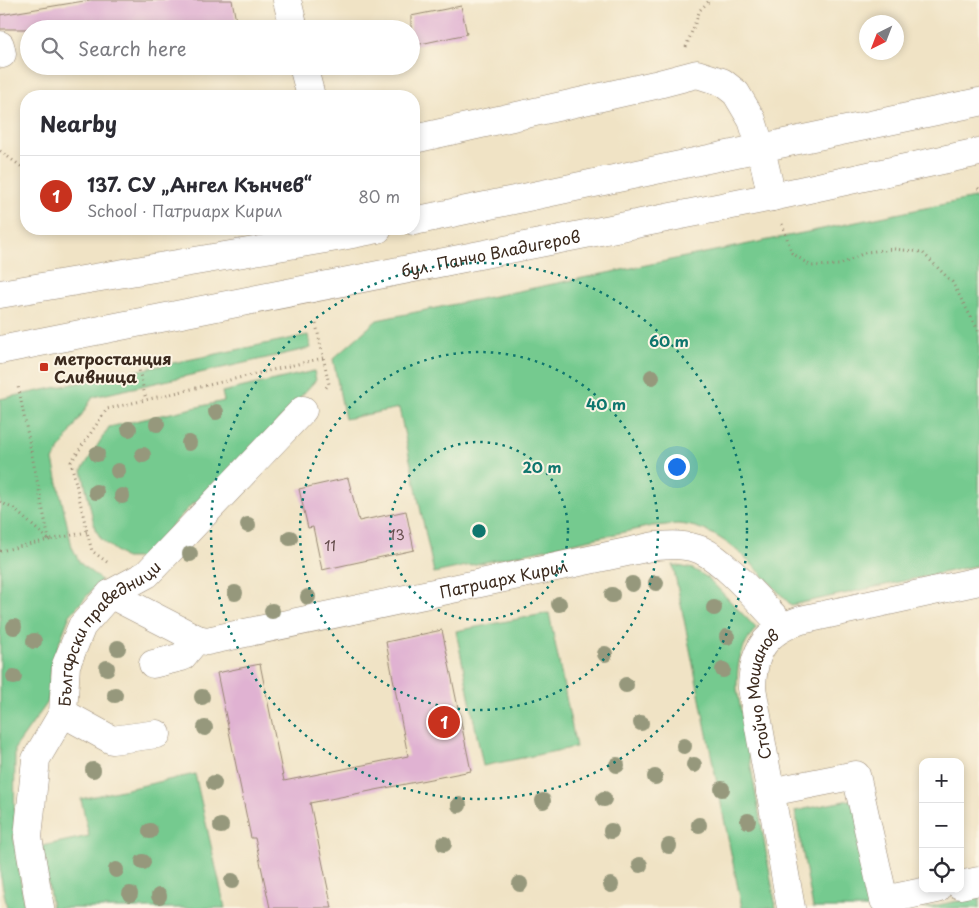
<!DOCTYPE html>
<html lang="en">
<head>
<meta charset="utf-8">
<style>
	:root { --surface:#fff; --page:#f7f7f7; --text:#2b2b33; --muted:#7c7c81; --line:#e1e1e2; --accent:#c8321e }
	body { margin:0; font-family:"Playpen Sans",sans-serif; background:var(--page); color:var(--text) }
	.controls { position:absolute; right:15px; bottom:15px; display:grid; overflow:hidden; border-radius:10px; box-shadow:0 2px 8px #0003 }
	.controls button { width:45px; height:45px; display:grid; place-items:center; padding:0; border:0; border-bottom:1px solid var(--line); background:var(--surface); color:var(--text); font:25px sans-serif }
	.compass { position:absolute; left:859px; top:15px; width:45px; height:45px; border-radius:50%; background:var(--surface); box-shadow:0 2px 8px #0003; rotate:222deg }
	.you { position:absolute; left:676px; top:466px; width:18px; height:18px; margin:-12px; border:4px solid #fff; border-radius:50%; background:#1a73e8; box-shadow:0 0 0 8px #1a73e833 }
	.badge { display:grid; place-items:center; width:32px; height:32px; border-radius:50%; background:var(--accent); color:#fff; font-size:16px; font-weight:700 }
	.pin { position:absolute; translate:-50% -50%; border:2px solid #fff; box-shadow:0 1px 5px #0006 }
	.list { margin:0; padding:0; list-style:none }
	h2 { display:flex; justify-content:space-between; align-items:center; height:65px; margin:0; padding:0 20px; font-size:21px }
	h2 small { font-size:16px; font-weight:400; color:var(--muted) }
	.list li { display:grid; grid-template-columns:32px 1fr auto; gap:15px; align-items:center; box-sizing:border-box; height:80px; padding:0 20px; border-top:1px solid var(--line) }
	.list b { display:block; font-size:19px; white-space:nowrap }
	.list p { margin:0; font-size:16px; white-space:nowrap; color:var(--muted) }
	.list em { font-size:16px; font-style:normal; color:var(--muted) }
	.icon { flex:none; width:28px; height:28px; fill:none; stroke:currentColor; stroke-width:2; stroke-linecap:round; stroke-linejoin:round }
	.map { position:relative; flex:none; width:979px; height:908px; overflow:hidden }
	.search { position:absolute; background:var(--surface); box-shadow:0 2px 8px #0003; left:20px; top:20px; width:400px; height:55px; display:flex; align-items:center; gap:12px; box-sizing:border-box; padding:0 18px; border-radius:28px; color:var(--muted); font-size:19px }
	.panel { position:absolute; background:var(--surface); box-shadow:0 2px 8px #0003; left:20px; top:90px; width:400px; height:145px; border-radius:20px }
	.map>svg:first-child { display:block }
	.green { fill:#74ca8f; stroke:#587a56 }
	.building { fill:#e0b2d2 }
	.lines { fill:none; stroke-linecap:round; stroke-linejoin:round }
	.minor-casing { stroke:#968672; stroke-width:29 }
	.major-casing { stroke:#968672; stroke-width:29 }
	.path { stroke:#968672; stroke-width:3; stroke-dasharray:1 4; stroke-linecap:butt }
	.minor { stroke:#fff; stroke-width:28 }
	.major { stroke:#fff; stroke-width:28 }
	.tree { fill:#96987c }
	.ring { fill:none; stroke:#0f766e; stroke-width:2.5; stroke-dasharray:2.5 5 }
	.poi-dot { fill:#c8321e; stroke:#fcf5e5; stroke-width:2 }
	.labels { text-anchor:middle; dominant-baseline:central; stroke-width:4; stroke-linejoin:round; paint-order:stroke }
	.number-label { font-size:14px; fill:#644c4b }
	.street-label { font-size:16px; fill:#3b2a1e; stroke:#fcf5e5 }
	.poi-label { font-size:16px; font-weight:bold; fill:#3b2a1e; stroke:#fcf5e5; text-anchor:start }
	.centre { fill:#0f766e; stroke:#fcf5e5; stroke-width:2.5 }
	.ring-label { font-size:15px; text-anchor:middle; font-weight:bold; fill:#0f766e; stroke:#fcf5e5; stroke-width:4; stroke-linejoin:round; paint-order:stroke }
</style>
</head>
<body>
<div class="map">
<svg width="979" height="908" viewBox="0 0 979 908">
	<rect width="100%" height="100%" fill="#fcf5e5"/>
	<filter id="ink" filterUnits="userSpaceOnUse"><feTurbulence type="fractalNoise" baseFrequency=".02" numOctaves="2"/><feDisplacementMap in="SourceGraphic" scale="10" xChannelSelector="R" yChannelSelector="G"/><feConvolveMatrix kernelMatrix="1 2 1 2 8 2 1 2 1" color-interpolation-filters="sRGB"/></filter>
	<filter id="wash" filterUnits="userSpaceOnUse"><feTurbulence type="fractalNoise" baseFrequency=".0096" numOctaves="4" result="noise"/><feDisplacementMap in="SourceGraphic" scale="20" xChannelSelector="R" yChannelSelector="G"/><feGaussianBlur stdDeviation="1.12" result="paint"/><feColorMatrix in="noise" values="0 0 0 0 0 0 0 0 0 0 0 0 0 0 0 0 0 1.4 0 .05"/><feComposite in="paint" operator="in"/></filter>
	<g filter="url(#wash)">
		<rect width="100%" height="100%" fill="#f0e3c5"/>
		<g class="green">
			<path d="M979,197V565L791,605C759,573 727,528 679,524C671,524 661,526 652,526L434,573L399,408L345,419L333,359L377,320Z"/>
			<path d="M308,335L311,348L93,397L53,460L72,547L80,563L101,580L70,615L52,661L48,702L15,748L14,839L25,908H7L0,873V399Z"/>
			<path d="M314,371L316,380L199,506L194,502L142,558H125L102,540L95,529L82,470L109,427L224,401L222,392Z"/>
			<path d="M673,565L693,569L708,578L756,628C740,650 737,661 737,689L776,908H742Z"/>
			<path d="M549,613L576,747L483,766L456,631Z"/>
			<path d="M195,774L225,908H52L42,846L89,836L81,799Z"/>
			<path d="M854,799L876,908H813L795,811Z"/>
			<path d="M979,897V908H922Z"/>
		</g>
		<g id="blocks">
			<g class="building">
				<path d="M90,0H232L236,21L188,29H0V15Z"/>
				<path d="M461,6L467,34L411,46V16Z"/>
				<path d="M348,478L359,521L406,511L414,550L322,570L313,527L308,528L299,489Z"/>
				<path d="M442,630L471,771L310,803L332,908H270L255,838H251L217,673L260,664L284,781L408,756L386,642Z"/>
			</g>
		</g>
	</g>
	<g filter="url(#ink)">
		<use href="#blocks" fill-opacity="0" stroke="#968672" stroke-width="1"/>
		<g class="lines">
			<defs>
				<g id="minor">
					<path d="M287,0L294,29"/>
					<path d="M0,45L2,54"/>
					<path d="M303,66L311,96"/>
					<path d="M414,139L655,85L697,74L722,82L736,93L752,120L761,149L772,197"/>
					<path id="s1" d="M110,594L197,639L207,641L655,546C671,545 686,544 701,550C727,562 762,605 783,626"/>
					<path d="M153,664L182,657L197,639"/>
					<path d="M63,713L112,740L157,734"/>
					<path d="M770,792L856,775L884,900L937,889"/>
					<path d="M960,885L979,881"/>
					<path id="s2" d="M40,908L28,837L36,759L63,713L66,665L82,626L110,594L147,574L303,410"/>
					<path id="s3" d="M791,908L752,688C753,650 765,632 801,620L979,581"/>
				</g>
				<g id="major">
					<path d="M414,221L979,102"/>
					<path d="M0,294L337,237L378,229"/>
					<path id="s4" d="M0,350L772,197L979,152"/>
				</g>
			</defs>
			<use href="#minor" class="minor-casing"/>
			<use href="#major" class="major-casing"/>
			<g class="path">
				<path d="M686,47L700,10L710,0"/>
				<path d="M0,151L26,170"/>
				<path d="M978,188L979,189"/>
				<path d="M782,224L792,253L811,266L840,265L866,252L894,249L922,252L952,282L979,332"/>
				<path d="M316,324L329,384L324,390"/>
				<path d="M137,361L146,400"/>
				<path d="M0,502L14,509L49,540L87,532"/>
				<path d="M0,551L49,540L18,386"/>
				<path d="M107,562L92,551L87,532L71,462L107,409L323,358"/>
			</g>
			<use href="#minor" class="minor"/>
			<use href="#major" class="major"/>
		</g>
		<g class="tree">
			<circle cx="652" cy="377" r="8"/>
			<circle cx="216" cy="412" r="8"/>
			<circle cx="157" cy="424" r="8"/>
			<circle cx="129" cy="429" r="8"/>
			<circle cx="189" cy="443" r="8"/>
			<circle cx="97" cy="454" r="8"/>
			<circle cx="143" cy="455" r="8"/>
			<circle cx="118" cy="471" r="8"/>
			<circle cx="96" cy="492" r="8"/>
			<circle cx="122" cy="496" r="8"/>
			<circle cx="248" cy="525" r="8"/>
			<circle cx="290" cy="538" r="8"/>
			<circle cx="190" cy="554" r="8"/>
			<circle cx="656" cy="583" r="8"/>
			<circle cx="632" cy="584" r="8"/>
			<circle cx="235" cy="593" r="8"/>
			<circle cx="612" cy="595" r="8"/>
			<circle cx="308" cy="597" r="8"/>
			<circle cx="559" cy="604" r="8"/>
			<circle cx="714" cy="608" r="8"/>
			<circle cx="272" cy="611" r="8"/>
			<circle cx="14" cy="627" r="8"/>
			<circle cx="727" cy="637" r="8"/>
			<circle cx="34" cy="641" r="8"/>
			<circle cx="118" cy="648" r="8"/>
			<circle cx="605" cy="654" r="8"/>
			<circle cx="107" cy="668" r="8"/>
			<circle cx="723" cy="670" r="8"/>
			<circle cx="14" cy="677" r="8"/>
			<circle cx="626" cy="685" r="8"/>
			<circle cx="115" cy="695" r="8"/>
			<circle cx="202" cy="697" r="8"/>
			<circle cx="641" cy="723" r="8"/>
			<circle cx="205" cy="728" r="8"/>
			<circle cx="684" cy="746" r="8"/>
			<circle cx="617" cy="765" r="8"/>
			<circle cx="694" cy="765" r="8"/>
			<circle cx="93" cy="770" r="8"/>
			<circle cx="655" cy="777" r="8"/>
			<circle cx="214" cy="783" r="8"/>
			<circle cx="722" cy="789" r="8"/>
			<circle cx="604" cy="799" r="8"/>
			<circle cx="543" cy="801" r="8"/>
			<circle cx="459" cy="805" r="8"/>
			<circle cx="748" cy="821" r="8"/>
			<circle cx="699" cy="825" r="8"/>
			<circle cx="221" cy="826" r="8"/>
			<circle cx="150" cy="831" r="8"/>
			<circle cx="611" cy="831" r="8"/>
			<circle cx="444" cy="844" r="8"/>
			<circle cx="669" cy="846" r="8"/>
			<circle cx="143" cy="862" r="8"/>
			<circle cx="640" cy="865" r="8"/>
			<circle cx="116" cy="870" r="8"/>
			<circle cx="232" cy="881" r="8"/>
			<circle cx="520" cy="884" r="8"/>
			<circle cx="611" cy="885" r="8"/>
			<circle cx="130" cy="894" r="8"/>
			<circle cx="159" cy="896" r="8"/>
		</g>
	</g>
	<g class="ring">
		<circle cx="479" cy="531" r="89"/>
		<circle cx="479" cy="531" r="179"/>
		<circle cx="479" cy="531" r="268"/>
	</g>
	<rect class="poi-dot" x="39" y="362" width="10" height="10" rx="2.5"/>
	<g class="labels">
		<g class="number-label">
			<text x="397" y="534">13</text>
			<text x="330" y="545">11</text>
		</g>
		<g class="street-label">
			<text stroke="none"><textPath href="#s4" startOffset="500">бул. Панчо Владигеров</textPath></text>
			<text stroke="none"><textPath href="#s1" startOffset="411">Патриарх Кирил</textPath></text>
			<text stroke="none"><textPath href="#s2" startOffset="302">Български праведници</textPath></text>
			<text stroke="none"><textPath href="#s3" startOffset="219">Стойчо Мошанов</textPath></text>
		</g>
		<g class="poi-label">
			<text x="54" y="358">метростанция<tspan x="54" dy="18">Сливница</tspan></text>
		</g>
	</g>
	<circle cx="479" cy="531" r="8" class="centre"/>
	<g class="ring-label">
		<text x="669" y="347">60 m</text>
		<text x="606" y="410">40 m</text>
		<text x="542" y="473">20 m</text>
	</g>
</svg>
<div class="controls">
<button>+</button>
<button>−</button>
<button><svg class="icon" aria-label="locate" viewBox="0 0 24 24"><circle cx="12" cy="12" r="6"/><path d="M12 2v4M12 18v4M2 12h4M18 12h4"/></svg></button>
</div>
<svg class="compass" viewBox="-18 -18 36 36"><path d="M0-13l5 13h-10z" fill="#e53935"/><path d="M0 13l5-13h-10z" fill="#7c7c81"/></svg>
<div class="you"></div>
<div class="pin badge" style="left:444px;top:722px">1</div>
<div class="search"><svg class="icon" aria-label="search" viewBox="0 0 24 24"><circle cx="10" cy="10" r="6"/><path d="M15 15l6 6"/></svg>Search here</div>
<section class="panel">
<h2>Nearby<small></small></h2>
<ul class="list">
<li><span class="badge">1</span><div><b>137. СУ „Ангел Кънчев“</b><p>School · Патриарх Кирил</p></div><em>80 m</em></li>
</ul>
</section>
</div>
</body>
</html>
